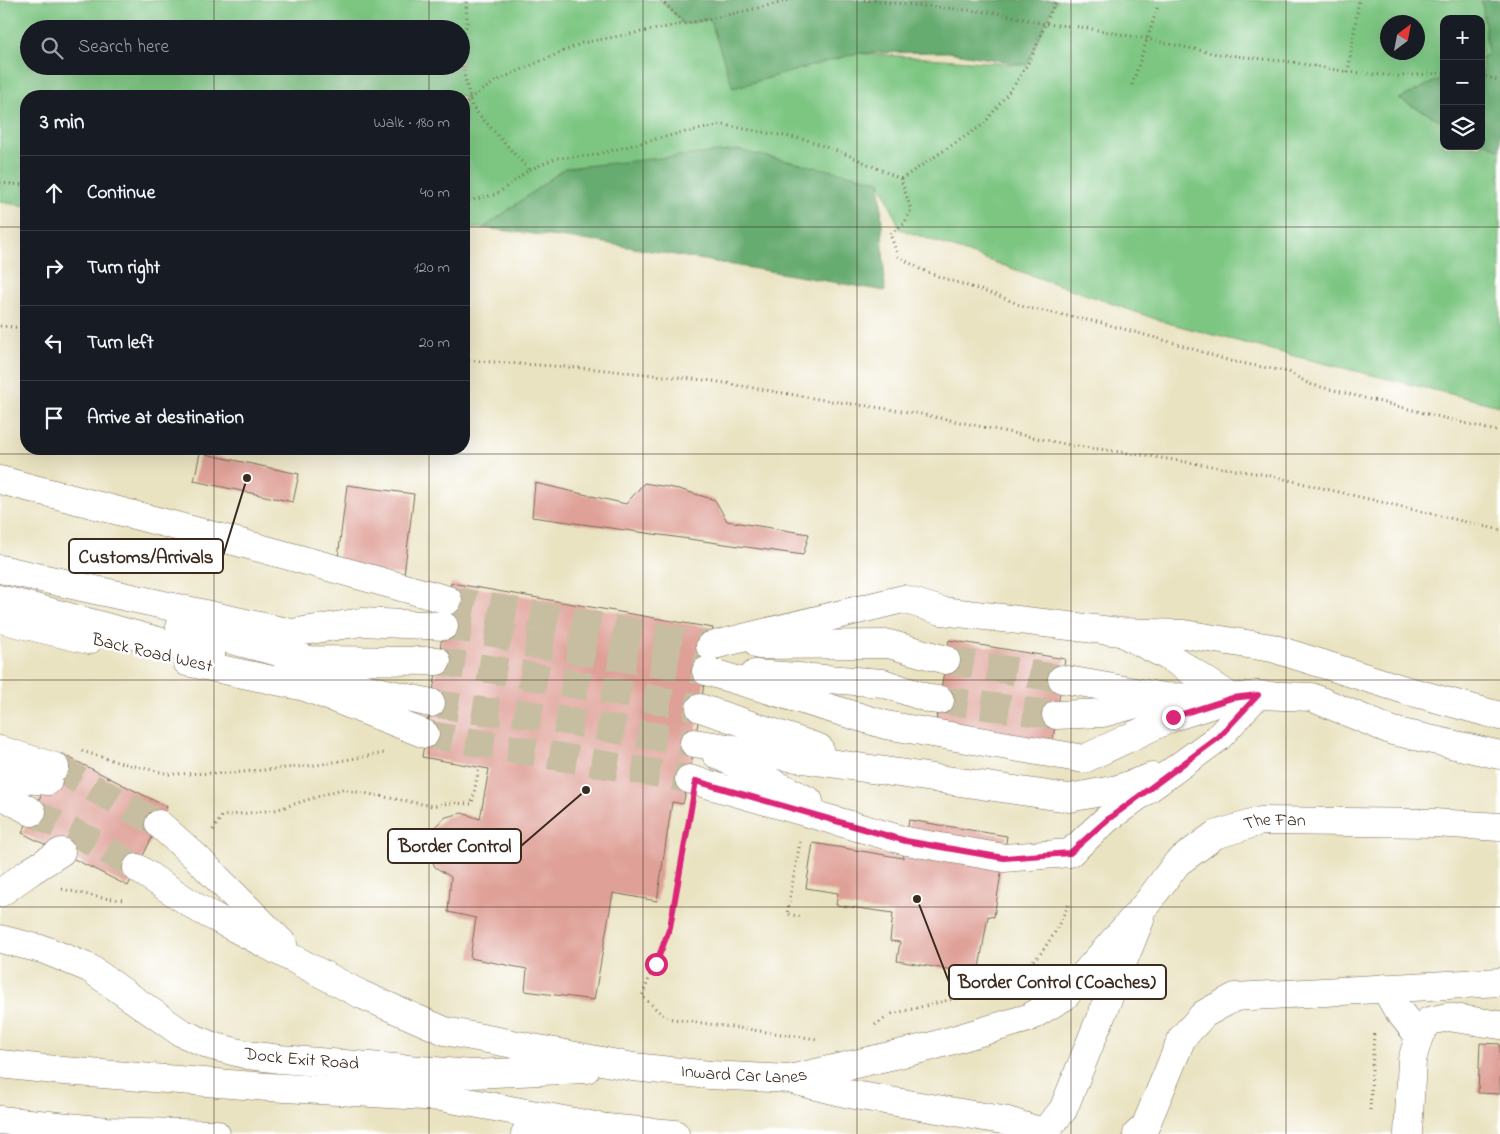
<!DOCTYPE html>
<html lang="en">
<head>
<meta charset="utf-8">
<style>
	:root { --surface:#171b24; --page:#242831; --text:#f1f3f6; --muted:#9ea1a6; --line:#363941 }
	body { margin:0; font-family:"Indie Flower",sans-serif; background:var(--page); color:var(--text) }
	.controls { position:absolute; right:15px; top:15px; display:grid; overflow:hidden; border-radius:10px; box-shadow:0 5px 20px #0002 }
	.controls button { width:45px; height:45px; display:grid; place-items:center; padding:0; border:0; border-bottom:1px solid var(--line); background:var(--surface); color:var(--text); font:25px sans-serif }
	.compass { position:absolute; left:1380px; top:15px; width:45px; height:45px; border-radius:50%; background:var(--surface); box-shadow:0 5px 20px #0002; rotate:32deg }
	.stop { position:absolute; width:15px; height:15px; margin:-11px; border:4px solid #db2777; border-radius:50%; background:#fff }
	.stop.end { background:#db2777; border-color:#fff; box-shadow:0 1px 5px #0008 }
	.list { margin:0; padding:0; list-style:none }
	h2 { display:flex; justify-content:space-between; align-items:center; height:65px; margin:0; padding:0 20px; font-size:21px }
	h2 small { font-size:16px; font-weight:400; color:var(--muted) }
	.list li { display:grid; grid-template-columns:32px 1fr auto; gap:15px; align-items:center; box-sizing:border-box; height:75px; padding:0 20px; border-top:1px solid var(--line) }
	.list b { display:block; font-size:19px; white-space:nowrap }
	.list em { font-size:16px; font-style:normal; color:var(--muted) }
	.icon { flex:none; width:28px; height:28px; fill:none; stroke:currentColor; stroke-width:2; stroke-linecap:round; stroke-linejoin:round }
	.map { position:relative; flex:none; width:1500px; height:1134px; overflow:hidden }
	.search { position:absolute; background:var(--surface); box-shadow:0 5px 20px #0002; left:20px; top:20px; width:450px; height:55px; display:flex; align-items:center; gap:12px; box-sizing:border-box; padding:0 18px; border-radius:28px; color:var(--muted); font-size:19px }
	.panel { position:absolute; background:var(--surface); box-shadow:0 5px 20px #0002; left:20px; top:90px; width:450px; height:365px; border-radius:20px }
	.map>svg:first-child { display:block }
	.green { fill:#7dc682; stroke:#5c7850; fill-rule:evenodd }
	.forest { fill:#66ab70; stroke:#506a47 }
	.building { fill:#dfa097 }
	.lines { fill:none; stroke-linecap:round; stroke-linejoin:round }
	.minor-tunnel { stroke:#c7bea1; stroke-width:28; stroke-dasharray:28 14; stroke-linecap:butt }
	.minor-casing { stroke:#786b57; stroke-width:29 }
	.path { stroke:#786b57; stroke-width:3; stroke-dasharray:1 4; stroke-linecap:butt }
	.minor { stroke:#fff; stroke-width:28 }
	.route { stroke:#db2777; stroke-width:6 }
	.grid { fill:none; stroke:#3b2a1e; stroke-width:1; stroke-opacity:0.55 }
	.labels { text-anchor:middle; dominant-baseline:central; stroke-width:5; stroke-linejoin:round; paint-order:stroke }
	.street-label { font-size:18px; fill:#3b2a1e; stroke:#fff }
	.leader { fill:none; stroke:#3b2a1e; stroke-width:2 }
	.callout-dot { fill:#3b2a1e; stroke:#fff; stroke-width:2 }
	.callout { fill:#fff; stroke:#3b2a1e; stroke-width:2 }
	.callout-label { font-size:19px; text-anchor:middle; font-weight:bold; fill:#3b2a1e }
</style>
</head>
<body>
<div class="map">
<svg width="1500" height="1134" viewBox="0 0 1500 1134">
	<rect width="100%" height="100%" fill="#fff"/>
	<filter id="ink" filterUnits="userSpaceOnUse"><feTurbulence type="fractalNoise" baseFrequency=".02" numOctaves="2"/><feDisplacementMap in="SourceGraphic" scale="10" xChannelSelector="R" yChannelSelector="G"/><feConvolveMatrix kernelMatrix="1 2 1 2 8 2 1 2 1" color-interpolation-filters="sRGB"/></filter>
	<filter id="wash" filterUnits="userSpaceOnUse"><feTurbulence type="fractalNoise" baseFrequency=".0096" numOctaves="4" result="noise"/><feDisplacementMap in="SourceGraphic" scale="20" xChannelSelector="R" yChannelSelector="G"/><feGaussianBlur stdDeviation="1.12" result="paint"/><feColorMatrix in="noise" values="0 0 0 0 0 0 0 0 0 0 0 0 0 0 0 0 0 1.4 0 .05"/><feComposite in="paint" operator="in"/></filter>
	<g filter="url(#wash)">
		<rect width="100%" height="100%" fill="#eae3c2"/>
		<path class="green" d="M0,0H661L684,24L710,19L733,88L857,53L1027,65L1046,0H1482L1488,54L1481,58V19H1444V77L1399,99L1444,122V146H1481V140L1500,150V406L1310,360L1164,322L900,229L880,181L565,168L484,228L464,229V96H26V206L0,202ZM1388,22H1418V52H1388ZM29,29H461V66H29Z"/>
		<g class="forest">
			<path d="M661,0H1056L1027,65L948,52L857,53L733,88L710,19L684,24Z"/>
			<path d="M1482,0H1500V150L1481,140V58L1488,54Z"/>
			<path d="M1444,77V122L1399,99Z"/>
			<path d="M737,150L880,181L885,291L599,242L484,228L565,168Z"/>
		</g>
		<g id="blocks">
			<g class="building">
				<path d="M200,453L299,474L293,502L194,481Z"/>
				<path d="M535,483L626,504L644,483L679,489L715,500L727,521L809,534L803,555L532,517Z"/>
				<path d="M347,485L414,494L404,575L337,566Z"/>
				<path d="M451,583L713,628L689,779L683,804L672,802L657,901L613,893L594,1000L525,991L527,969L470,958L476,918L448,912L451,877L435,867L427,849L434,827L446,817L462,813L480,819L489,769L422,757Z"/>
				<path d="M949,640L1065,659L1052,745L935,727Z"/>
				<path d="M62,754L167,807L128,886L22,833Z"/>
				<path d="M909,820L1007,836L994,917L988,916L978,974L897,961L900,942L890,941L893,913L836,905L838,893L806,888L813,843L903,858Z"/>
				<path d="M1480,1043L1500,1044V1094L1478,1093Z"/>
			</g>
		</g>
	</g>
	<g filter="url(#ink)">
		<use href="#blocks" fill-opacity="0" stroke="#786b57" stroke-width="1"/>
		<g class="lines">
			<g class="minor-tunnel">
				<path d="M448,600L710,646"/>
				<path d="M444,626L500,634L522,642L706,671"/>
				<path d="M946,660L1062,679"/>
				<path d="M437,661L515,673L700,708"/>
				<path d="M940,700L1056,715"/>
				<path d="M431,703L488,712L508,711L694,743"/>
				<path d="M425,734L689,779"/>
				<path d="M55,767L159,824"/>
				<path d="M32,812L95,843L137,868"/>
			</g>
			<defs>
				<g id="minor">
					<path d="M0,480L245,544L448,600"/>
					<path d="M0,569L291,633L362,622L444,626"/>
					<path d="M0,599C71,616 140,638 211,654"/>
					<path d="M0,619L89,640"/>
					<path d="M180,627L310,660L437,661"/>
					<path d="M1128,636L1173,659L1232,698"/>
					<path d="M759,645L889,644L946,660"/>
					<path d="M710,646L903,599L942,611L1120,632L1184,634L1272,648L1405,690L1500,716"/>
					<path d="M187,662L305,687L425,734"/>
					<path d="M287,671L431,703"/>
					<path d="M706,671L886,725L1084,759L1173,717L1232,698"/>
					<path d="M755,674L883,683L930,699L940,700"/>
					<path d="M1062,679L1164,697L1232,698L1257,695L1311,697L1393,731L1500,755"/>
					<path d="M700,708L819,748"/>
					<path d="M1056,715L1103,713L1155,699"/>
					<path d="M694,743L1069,798L1118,789L1152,777"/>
					<path d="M0,750L55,767"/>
					<path d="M716,754L809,801"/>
					<path d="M0,777L48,781"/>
					<path d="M689,779L906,841L1004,858L1070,853L1107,819L1218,738L1257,695"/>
					<path d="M0,794L32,812"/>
					<path d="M159,824L196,857L283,944"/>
					<path id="s1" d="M137,868L199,909L360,994L445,1031L633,1067L710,1075L790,1079L929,1047L1028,1018L1064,997L1147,903L1177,863L1215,835L1261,821L1434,823L1500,827"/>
					<path d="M0,893L31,871L61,852"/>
					<path id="s2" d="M0,939L45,950L89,968L180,1032L212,1046L248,1055L280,1059L472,1074L586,1069"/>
					<path d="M1385,988L1397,1009L1419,1036"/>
					<path d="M0,1064L64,1071L268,1087L441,1097L606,1128"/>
					<path d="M796,1081L849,1094L1008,1121L1048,1134"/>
					<path d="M0,1120L107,1131L216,1134"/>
					<path d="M525,1134L606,1128L675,1134"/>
					<path d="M1042,1134L1063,1110L1140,920"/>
					<path d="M1137,1134L1145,1127L1182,1038L1204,1014L1235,997L1500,982"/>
					<path d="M1408,1134L1412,1060L1419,1036L1429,1021L1448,1017L1500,1025"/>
				</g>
			</defs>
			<use href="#minor" class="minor-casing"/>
			<g class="path">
				<path d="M661,0L684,23"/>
				<path d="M864,0L998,13L1045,24L1081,27L1147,39L1217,54L1291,62L1348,72L1398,76L1444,73"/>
				<path d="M461,47L467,23L466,0"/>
				<path d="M461,61L472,107L529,170"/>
				<path d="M1348,72L1359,0"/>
				<path d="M1481,75L1500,81"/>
				<path d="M1132,85L1158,6"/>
				<path d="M464,107L470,98L500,79L582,43L710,19L792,0"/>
				<path d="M901,179L984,124L1015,84L1031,58L1056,0"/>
				<path d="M0,183L26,185"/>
				<path d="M464,202L497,194L529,170L556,158L590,156L680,133L723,125L807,140L848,155L901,179L911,210L904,224L890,234L898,256L920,269L940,277L1002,297L1024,307L1102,323L1174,343L1230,361L1289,372L1309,384L1500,432"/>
				<path d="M0,326L26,328"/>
				<path d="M464,360L596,369L713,381L824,400L916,413L1070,445L1149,456L1267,475L1500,530"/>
				<path d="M82,751L114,761L169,774L232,773L317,765L384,753"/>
				<path d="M691,811L670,927L642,996L666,1018L817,1039"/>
				<path d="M213,830L222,816L275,810L342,789L433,806L450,803L472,804L479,767"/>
				<path d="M800,842L787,914L803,917"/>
				<path d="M62,889L102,898L125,900"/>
				<path d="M875,1025L892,1014L965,996L983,995L1017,976L1041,953L1054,934L1069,904"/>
				<path d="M1370,1110L1374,1032"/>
			</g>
			<use href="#minor" class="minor"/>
		</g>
	</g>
	<g class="lines" filter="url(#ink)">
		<path class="route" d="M656,964L670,927L696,781L906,841L1004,858L1070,853L1107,820L1218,738L1258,695L1232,698L1173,717"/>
	</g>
	<path class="grid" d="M214,0V29M429,0V29M643,0V1134M857,0V1134M1071,0V1134M1286,0V1134M214,66V96M429,66V96M0,227H26M464,227H1500M214,449V1134M429,449V1134M0,454H1500M0,680H1500M0,907H1500"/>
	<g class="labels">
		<g class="street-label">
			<text transform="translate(152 654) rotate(13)">Back Road West</text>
			<text stroke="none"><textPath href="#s1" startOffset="1270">The Fan</textPath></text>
			<text stroke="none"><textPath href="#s2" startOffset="331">Dock Exit Road</textPath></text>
			<text stroke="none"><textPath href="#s1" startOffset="652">Inward Car Lanes</textPath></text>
		</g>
	</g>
	<path class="leader" d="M247 478L223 556M586 790L521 846M917 899L949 982"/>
	<g class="callout-dot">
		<circle cx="247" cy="478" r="5"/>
		<circle cx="586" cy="790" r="5"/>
		<circle cx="917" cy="899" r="5"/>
	</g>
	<g class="callout">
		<rect x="69" y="539" width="154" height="34" rx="5"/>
		<rect x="388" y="829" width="133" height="34" rx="5"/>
		<rect x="949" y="965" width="217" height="34" rx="5"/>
	</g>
	<g class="callout-label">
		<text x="146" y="563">Customs/Arrivals</text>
		<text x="455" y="852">Border Control</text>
		<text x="1057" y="988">Border Control (Coaches)</text>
	</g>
</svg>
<div class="controls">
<button>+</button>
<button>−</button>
<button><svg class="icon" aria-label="layers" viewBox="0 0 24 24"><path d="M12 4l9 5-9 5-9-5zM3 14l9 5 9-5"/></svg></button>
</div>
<svg class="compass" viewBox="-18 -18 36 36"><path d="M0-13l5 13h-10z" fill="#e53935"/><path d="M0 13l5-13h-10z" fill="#9ea1a6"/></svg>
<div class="stop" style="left:656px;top:964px"></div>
<div class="stop end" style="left:1173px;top:717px"></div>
<div class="search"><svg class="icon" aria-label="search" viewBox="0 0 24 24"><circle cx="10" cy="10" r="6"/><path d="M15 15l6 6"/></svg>Search here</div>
<section class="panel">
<h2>3 min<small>Walk · 180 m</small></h2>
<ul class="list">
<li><svg class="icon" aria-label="ahead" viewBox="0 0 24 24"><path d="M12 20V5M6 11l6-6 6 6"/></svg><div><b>Continue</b></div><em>40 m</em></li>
<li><svg class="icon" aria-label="right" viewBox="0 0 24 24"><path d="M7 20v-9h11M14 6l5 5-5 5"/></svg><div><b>Turn right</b></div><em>120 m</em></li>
<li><svg class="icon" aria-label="left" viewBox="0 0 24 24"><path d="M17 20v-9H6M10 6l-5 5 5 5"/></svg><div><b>Turn left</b></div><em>20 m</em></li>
<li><svg class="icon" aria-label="arrive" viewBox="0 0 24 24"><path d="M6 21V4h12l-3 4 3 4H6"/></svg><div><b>Arrive at destination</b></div></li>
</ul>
</section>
</div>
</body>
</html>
